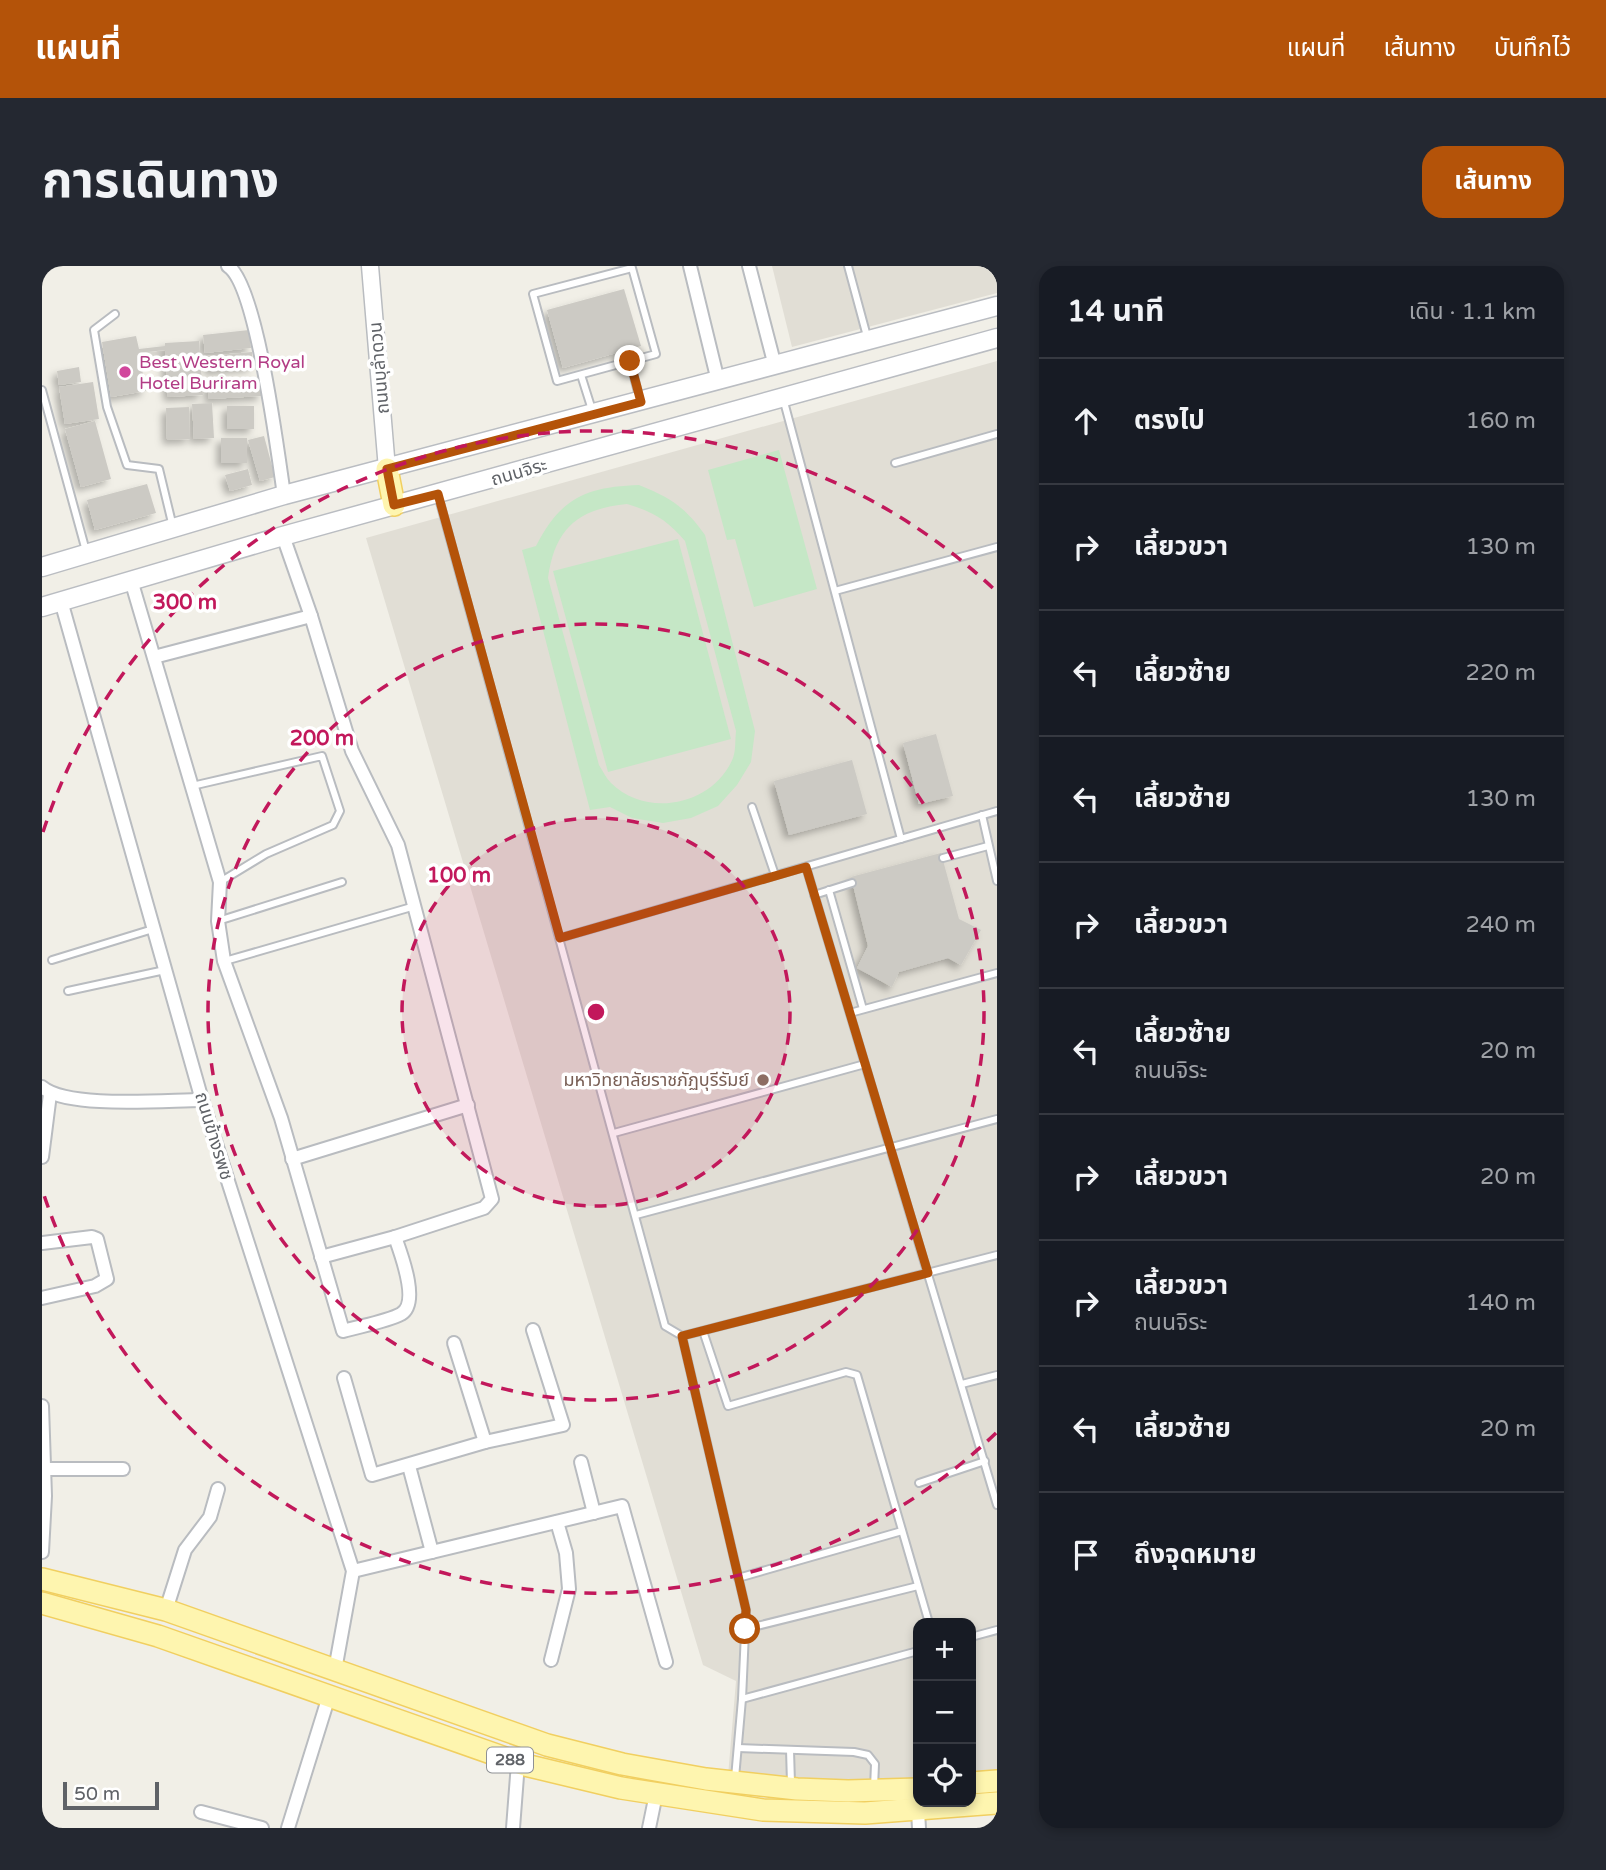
<!DOCTYPE html>
<html lang="th">
<head>
<meta charset="utf-8">
<style>
	:root { --surface:#171b24; --page:#242831; --text:#f1f3f6; --muted:#9ea1a6; --line:#363941; --accent:#b45309 }
	body { margin:0; font-family:"Varela Round","Noto Sans Thai",sans-serif; background:var(--page); color:var(--text) }
	.controls { position:absolute; right:21px; bottom:21px; display:grid; overflow:hidden; border-radius:14px; box-shadow:0 4px 10px #0003 }
	.controls button { width:63px; height:63px; display:grid; place-items:center; padding:0; border:0; border-bottom:2px solid var(--line); background:var(--surface); color:var(--text); font:35px sans-serif }
	.scale { position:absolute; left:21px; bottom:18px; width:96px; box-sizing:border-box; padding-left:7px; border:4px solid #5f6267; border-top:0; font-size:19px; line-height:24px; white-space:nowrap; color:#5f6267; -webkit-text-stroke:5px #fff; paint-order:stroke }
	.stop { position:absolute; width:21px; height:21px; margin:-16px; border:5px solid #b45309; border-radius:50%; background:#fff }
	.stop.end { background:#b45309; border-color:#fff; box-shadow:0 2px 7px #0008 }
	.list { margin:0; padding:0; list-style:none }
	h2 { display:flex; justify-content:space-between; align-items:center; height:91px; margin:0; padding:0 28px; font-size:30px }
	h2 small { font-size:23px; font-weight:400; color:var(--muted) }
	.list li { display:grid; grid-template-columns:46px 1fr auto; gap:21px; align-items:center; box-sizing:border-box; height:126px; padding:0 28px; border-top:2px solid var(--line) }
	.list b { display:block; font-size:26px; white-space:nowrap }
	.list p { margin:0; font-size:23px; white-space:nowrap; color:var(--muted) }
	.list em { font-size:23px; font-style:normal; color:var(--muted) }
	.icon { flex:none; width:38px; height:38px; fill:none; stroke:currentColor; stroke-width:2; stroke-linecap:round; stroke-linejoin:round }
	.map { position:relative; flex:none; width:955px; height:1562px; overflow:hidden; border-radius:21px }
	header { display:flex; align-items:center; gap:42px; box-sizing:border-box; height:98px; padding:0 35px; background:var(--accent); color:#fff }
	header strong { font-size:33px }
	nav { display:flex; gap:38px; margin-inline-start:auto; font-size:24px }
	.intro { display:flex; align-items:center; justify-content:space-between; box-sizing:border-box; height:168px; padding:0 42px }
	h1 { margin:0; font-size:49px }
	.button { padding:18px 32px; border-radius:21px; background:var(--accent); color:#fff; font-size:24px; font-weight:700 }
	main { display:flex; gap:42px; padding:0 42px }
	aside { flex:1; background:var(--surface); border-radius:21px; box-shadow:0 4px 10px #0003 }
	.map>svg:first-child { display:block }
	.education { fill:#e1ded5 }
	.green { fill:#c5e7c6; fill-rule:evenodd }
	.building { fill:#cccac4; filter:url(#shadow) }
	.lines { fill:none; stroke-linecap:round; stroke-linejoin:round }
	.service-casing { stroke:#b9bcc0; stroke-width:10 }
	.minor-casing { stroke:#b9bcc0; stroke-width:16 }
	.tertiary-casing { stroke:#b9bcc0; stroke-width:19 }
	.secondary-casing { stroke:#babdc2; stroke-width:21 }
	.primary-casing { stroke:#f1cf60; stroke-width:24 }
	.service { stroke:#fff; stroke-width:6 }
	.minor { stroke:#fff; stroke-width:12 }
	.tertiary { stroke:#fff; stroke-width:16 }
	.secondary { stroke:#fff; stroke-width:18 }
	.primary { stroke:#fef5af; stroke-width:21 }
	.route { stroke:#b45309; stroke-width:9 }
	.ring { fill:none; stroke:#c2185b; stroke-width:3.5; stroke-dasharray:12 9 }
	.hotel-dot { fill:#d1479c; stroke:#fff; stroke-width:2.5 }
	.education-dot { fill:#8d6e63; stroke:#fff; stroke-width:2.5 }
	.labels { text-anchor:middle; dominant-baseline:central; stroke-width:7; stroke-linejoin:round; paint-order:stroke }
	.shield { fill:#fff; stroke:#8f9195; stroke-width:2 }
	.shield-label { font-size:16px; font-weight:bold; fill:#5f6267 }
	.hotel-label { font-size:18px; fill:#b23c85; stroke:#fff; text-anchor:start }
	.street-label { font-size:18px; fill:#5f6267; stroke:#fff }
	.education-label { font-size:18px; fill:#785e54; stroke:#fff; text-anchor:end }
	.centre { fill:#c2185b; stroke:#fff; stroke-width:3.5 }
	.ring-label { font-size:21px; text-anchor:middle; font-weight:bold; fill:#c2185b; stroke:#fff; stroke-width:7; stroke-linejoin:round; paint-order:stroke }
</style>
</head>
<body>
<header>
<strong>แผนที่</strong>
<nav><a>แผนที่</a><a>เส้นทาง</a><a>บันทึกไว้</a></nav>
</header>
<div class="intro"><h1>การเดินทาง</h1><a class="button">เส้นทาง</a></div>
<main>
<div class="map">
<svg width="955" height="1562" viewBox="0 0 955 1562">
	<defs>
		<filter id="shadow"><feDropShadow dx="-4.5" dy="4.5" stdDeviation="3.5" flood-color="#0004"/></filter>
	</defs>
	<rect width="100%" height="100%" fill="#f1efe7"/>
	<g class="education">
		<path d="M730,0H955V27L750,81Z"/>
		<path d="M955,95V1505L929,1509V1357H876V1514L824,1517L686,1510L694,1415L661,1399L324,272Z"/>
	</g>
	<g class="green">
		<path d="M737,184L775,323L712,341L693,273L685,274L666,204Z"/>
		<path d="M597,219C629,232 643,241 663,269L713,465L709,496L695,519L676,540L649,552L621,557L590,552L568,541L548,544L480,284L494,280C519,231 545,221 597,219ZM585,238C612,246 625,254 643,275L694,465C693,473 694,484 691,492C672,539 605,553 569,517C564,512 561,505 557,499L506,312C513,262 536,243 585,238Z"/>
		<path d="M636,273L689,473L566,506L511,305Z"/>
	</g>
	<g class="building">
		<path d="M582,23L599,80L521,102L505,44Z"/>
		<path d="M207,64L209,82L163,87L161,69Z"/>
		<path d="M94,70L97,83L123,80V77L157,75L161,129L126,131L123,84L97,87L104,125L69,131L60,76Z"/>
		<path d="M210,86L211,101L167,105L165,90Z"/>
		<path d="M37,101L39,116L17,119L15,105Z"/>
		<path d="M219,112L220,130L167,133L166,115Z"/>
		<path d="M51,116L57,153L23,158L17,121Z"/>
		<path d="M170,137L172,172L152,173L150,138Z"/>
		<rect x="185" y="140" width="27" height="23"/>
		<path d="M147,141L148,173L125,174L124,142Z"/>
		<path d="M53,155L69,213L39,221L23,163Z"/>
		<path d="M222,170L233,211L218,215L206,174Z"/>
		<rect x="179" y="172" width="26" height="25"/>
		<path d="M206,203L210,219L188,225L183,209Z"/>
		<path d="M105,218L114,247L53,264L45,234Z"/>
		<path d="M894,468L911,530L877,538L861,477Z"/>
		<path d="M810,494L825,548L747,569L732,515Z"/>
		<path d="M899,587L917,653L939,664L919,699L906,692L857,706L850,721L815,702L826,680L809,611Z"/>
	</g>
	<g class="lines">
		<defs>
			<g id="service">
				<path d="M806,0L826,74"/>
				<path d="M590,2L614,88L515,115L491,28Z"/>
				<path d="M73,48L52,64L65,141L85,199L117,203L131,261"/>
				<path d="M588,95L598,134"/>
				<path d="M539,109L551,147"/>
				<path d="M0,124L44,285"/>
				<path d="M741,132L859,573"/>
				<path d="M853,197L955,168"/>
				<path d="M396,229L623,1060L640,1070L955,989"/>
				<path d="M793,325L955,281"/>
				<path d="M150,520L280,490L298,545L291,559L224,588L178,616"/>
				<path d="M710,541L733,609"/>
				<path d="M940,549L955,615"/>
				<path d="M901,592L946,580"/>
				<path d="M764,601L955,1239"/>
				<path d="M787,624L821,743"/>
				<path d="M772,629L810,617"/>
				<path d="M176,655L300,616"/>
				<path d="M518,672L955,545"/>
				<path d="M10,694L111,663"/>
				<path d="M183,695L373,640"/>
				<path d="M26,725L123,704"/>
				<path d="M808,747L955,707"/>
				<path d="M572,867L823,798"/>
				<path d="M594,949L955,853"/>
				<path d="M661,1065L686,1140L804,1106L815,1109L887,1357"/>
				<path d="M640,1070L704,1344L700,1433L693,1512"/>
				<path d="M920,1118L955,1109"/>
				<path d="M877,1217L943,1195"/>
				<path d="M696,1312L860,1265"/>
				<path d="M703,1363L876,1320"/>
				<path d="M929,1371L955,1364"/>
				<path d="M700,1433L876,1385"/>
				<path d="M696,1482L812,1486L826,1489L833,1498L832,1522"/>
				<path d="M748,1484L749,1517"/>
			</g>
			<g id="minor">
				<path d="M186,0C215,19 236,189 242,229"/>
				<path d="M648,0L676,115"/>
				<path d="M707,0L733,100"/>
				<path d="M241,270L269,350"/>
				<path d="M89,314L178,616L176,655L182,695L239,852L301,1065C318,1060 344,1056 359,1048C378,1037 359,988 353,971"/>
				<path d="M19,335L160,834L311,1305L293,1404"/>
				<path d="M112,391L269,350L310,485L356,579L450,933L442,942L353,971L279,991"/>
				<path d="M0,821C26,843 124,834 160,834"/>
				<path d="M0,891L8,828"/>
				<path d="M250,893L426,839"/>
				<path d="M0,977L50,971L55,973L65,1013L53,1020L0,1032"/>
				<path d="M412,1077L443,1176"/>
				<path d="M302,1112L330,1209L443,1176L521,1159L491,1064"/>
				<path d="M0,1140L3,1230L0,1286"/>
				<path d="M539,1196L552,1247"/>
				<path d="M367,1200L390,1286"/>
				<path d="M2,1203H81"/>
				<path d="M311,1305L580,1240L624,1396"/>
				<path d="M124,1344L143,1284L168,1251L176,1223"/>
				<path d="M509,1394L527,1323L524,1287L515,1256"/>
				<path d="M876,1545L877,1562"/>
				<path d="M159,1546L220,1562"/>
				<path d="M246,1562L287,1430"/>
				<path d="M471,1562L476,1497"/>
				<path d="M607,1562L614,1528"/>
			</g>
			<path id="tertiary" d="M328,0L345,203"/>
			<g id="secondary">
				<path d="M0,301L242,229L955,40"/>
				<path d="M0,341L241,270L955,72"/>
			</g>
			<g id="primary">
				<path d="M345,203L352,239"/>
				<path d="M0,1313L124,1344L505,1479L580,1498L664,1513L755,1523L806,1525L876,1523"/>
				<path d="M0,1337L116,1370L483,1499L579,1522L721,1544L823,1547L955,1537"/>
				<path d="M929,1517L955,1515"/>
			</g>
		</defs>
		<use href="#service" class="service-casing"/>
		<use href="#minor" class="minor-casing"/>
		<use href="#tertiary" class="tertiary-casing"/>
		<use href="#secondary" class="secondary-casing"/>
		<use href="#primary" class="primary-casing"/>
		<use href="#service" class="service"/>
		<use href="#minor" class="minor"/>
		<use href="#tertiary" class="tertiary"/>
		<use href="#secondary" class="secondary"/>
		<use href="#primary" class="primary"/>
	</g>
	<g class="lines">
		<path class="route" d="M588,95L599,136L345,203L352,239L396,228L518,672L764,601L886,1007L640,1070L704,1344L703,1363"/>
	</g>
	<circle cx="554" cy="746" r="194" fill="#c2185b" fill-opacity=".12"/>
	<g class="ring">
		<circle cx="554" cy="746" r="194"/>
		<circle cx="554" cy="746" r="388"/>
		<path d="M954 1167A581 581 0 0 1 1 926M1 566A581 581 0 0 1 954 325"/>
	</g>
	<circle class="hotel-dot" cx="83" cy="106" r="7"/>
	<circle class="education-dot" cx="721" cy="814" r="7"/>
	<g class="labels">
		<rect class="shield" x="445" y="1481.5" width="46" height="25" rx="5"/>
		<g class="shield-label">
			<text x="468" y="1494">288</text>
		</g>
		<g class="hotel-label">
			<text x="97" y="96">Best Western Royal<tspan x="97" dy="21">Hotel Buriram</tspan></text>
		</g>
		<g class="street-label">
			<text transform="translate(337 102) rotate(-95)">ถนนบุลำดวน</text>
			<text transform="translate(477 206) rotate(-16)">ถนนจิระ</text>
			<text transform="translate(172 870) rotate(73)">ถนนข้างรพช</text>
		</g>
		<g class="education-label">
			<text x="707" y="814">มหาวิทยาลัยราชภัฏบุรีรัมย์</text>
		</g>
	</g>
	<circle cx="554" cy="746" r="10" class="centre"/>
	<g class="ring-label">
		<text x="143" y="343">300 m</text>
		<text x="280" y="479">200 m</text>
		<text x="417" y="616">100 m</text>
	</g>
</svg>
<div class="controls">
<button>+</button>
<button>−</button>
<button><svg class="icon" aria-label="locate" viewBox="0 0 24 24"><circle cx="12" cy="12" r="6"/><path d="M12 2v4M12 18v4M2 12h4M18 12h4"/></svg></button>
</div>
<div class="scale">50 m</div>
<div class="stop" style="left:703px;top:1363px"></div>
<div class="stop end" style="left:588px;top:95px"></div>
</div>
<aside>
<h2>14 นาที<small>เดิน · 1.1 km</small></h2>
<ul class="list">
<li><svg class="icon" aria-label="ahead" viewBox="0 0 24 24"><path d="M12 20V5M6 11l6-6 6 6"/></svg><div><b>ตรงไป</b></div><em>160 m</em></li>
<li><svg class="icon" aria-label="right" viewBox="0 0 24 24"><path d="M7 20v-9h11M14 6l5 5-5 5"/></svg><div><b>เลี้ยวขวา</b></div><em>130 m</em></li>
<li><svg class="icon" aria-label="left" viewBox="0 0 24 24"><path d="M17 20v-9H6M10 6l-5 5 5 5"/></svg><div><b>เลี้ยวซ้าย</b></div><em>220 m</em></li>
<li><svg class="icon" aria-label="left" viewBox="0 0 24 24"><path d="M17 20v-9H6M10 6l-5 5 5 5"/></svg><div><b>เลี้ยวซ้าย</b></div><em>130 m</em></li>
<li><svg class="icon" aria-label="right" viewBox="0 0 24 24"><path d="M7 20v-9h11M14 6l5 5-5 5"/></svg><div><b>เลี้ยวขวา</b></div><em>240 m</em></li>
<li><svg class="icon" aria-label="left" viewBox="0 0 24 24"><path d="M17 20v-9H6M10 6l-5 5 5 5"/></svg><div><b>เลี้ยวซ้าย</b><p>ถนนจิระ</p></div><em>20 m</em></li>
<li><svg class="icon" aria-label="right" viewBox="0 0 24 24"><path d="M7 20v-9h11M14 6l5 5-5 5"/></svg><div><b>เลี้ยวขวา</b></div><em>20 m</em></li>
<li><svg class="icon" aria-label="right" viewBox="0 0 24 24"><path d="M7 20v-9h11M14 6l5 5-5 5"/></svg><div><b>เลี้ยวขวา</b><p>ถนนจิระ</p></div><em>140 m</em></li>
<li><svg class="icon" aria-label="left" viewBox="0 0 24 24"><path d="M17 20v-9H6M10 6l-5 5 5 5"/></svg><div><b>เลี้ยวซ้าย</b></div><em>20 m</em></li>
<li><svg class="icon" aria-label="arrive" viewBox="0 0 24 24"><path d="M6 21V4h12l-3 4 3 4H6"/></svg><div><b>ถึงจุดหมาย</b></div></li>
</ul>
</aside>
</main>
</body>
</html>
